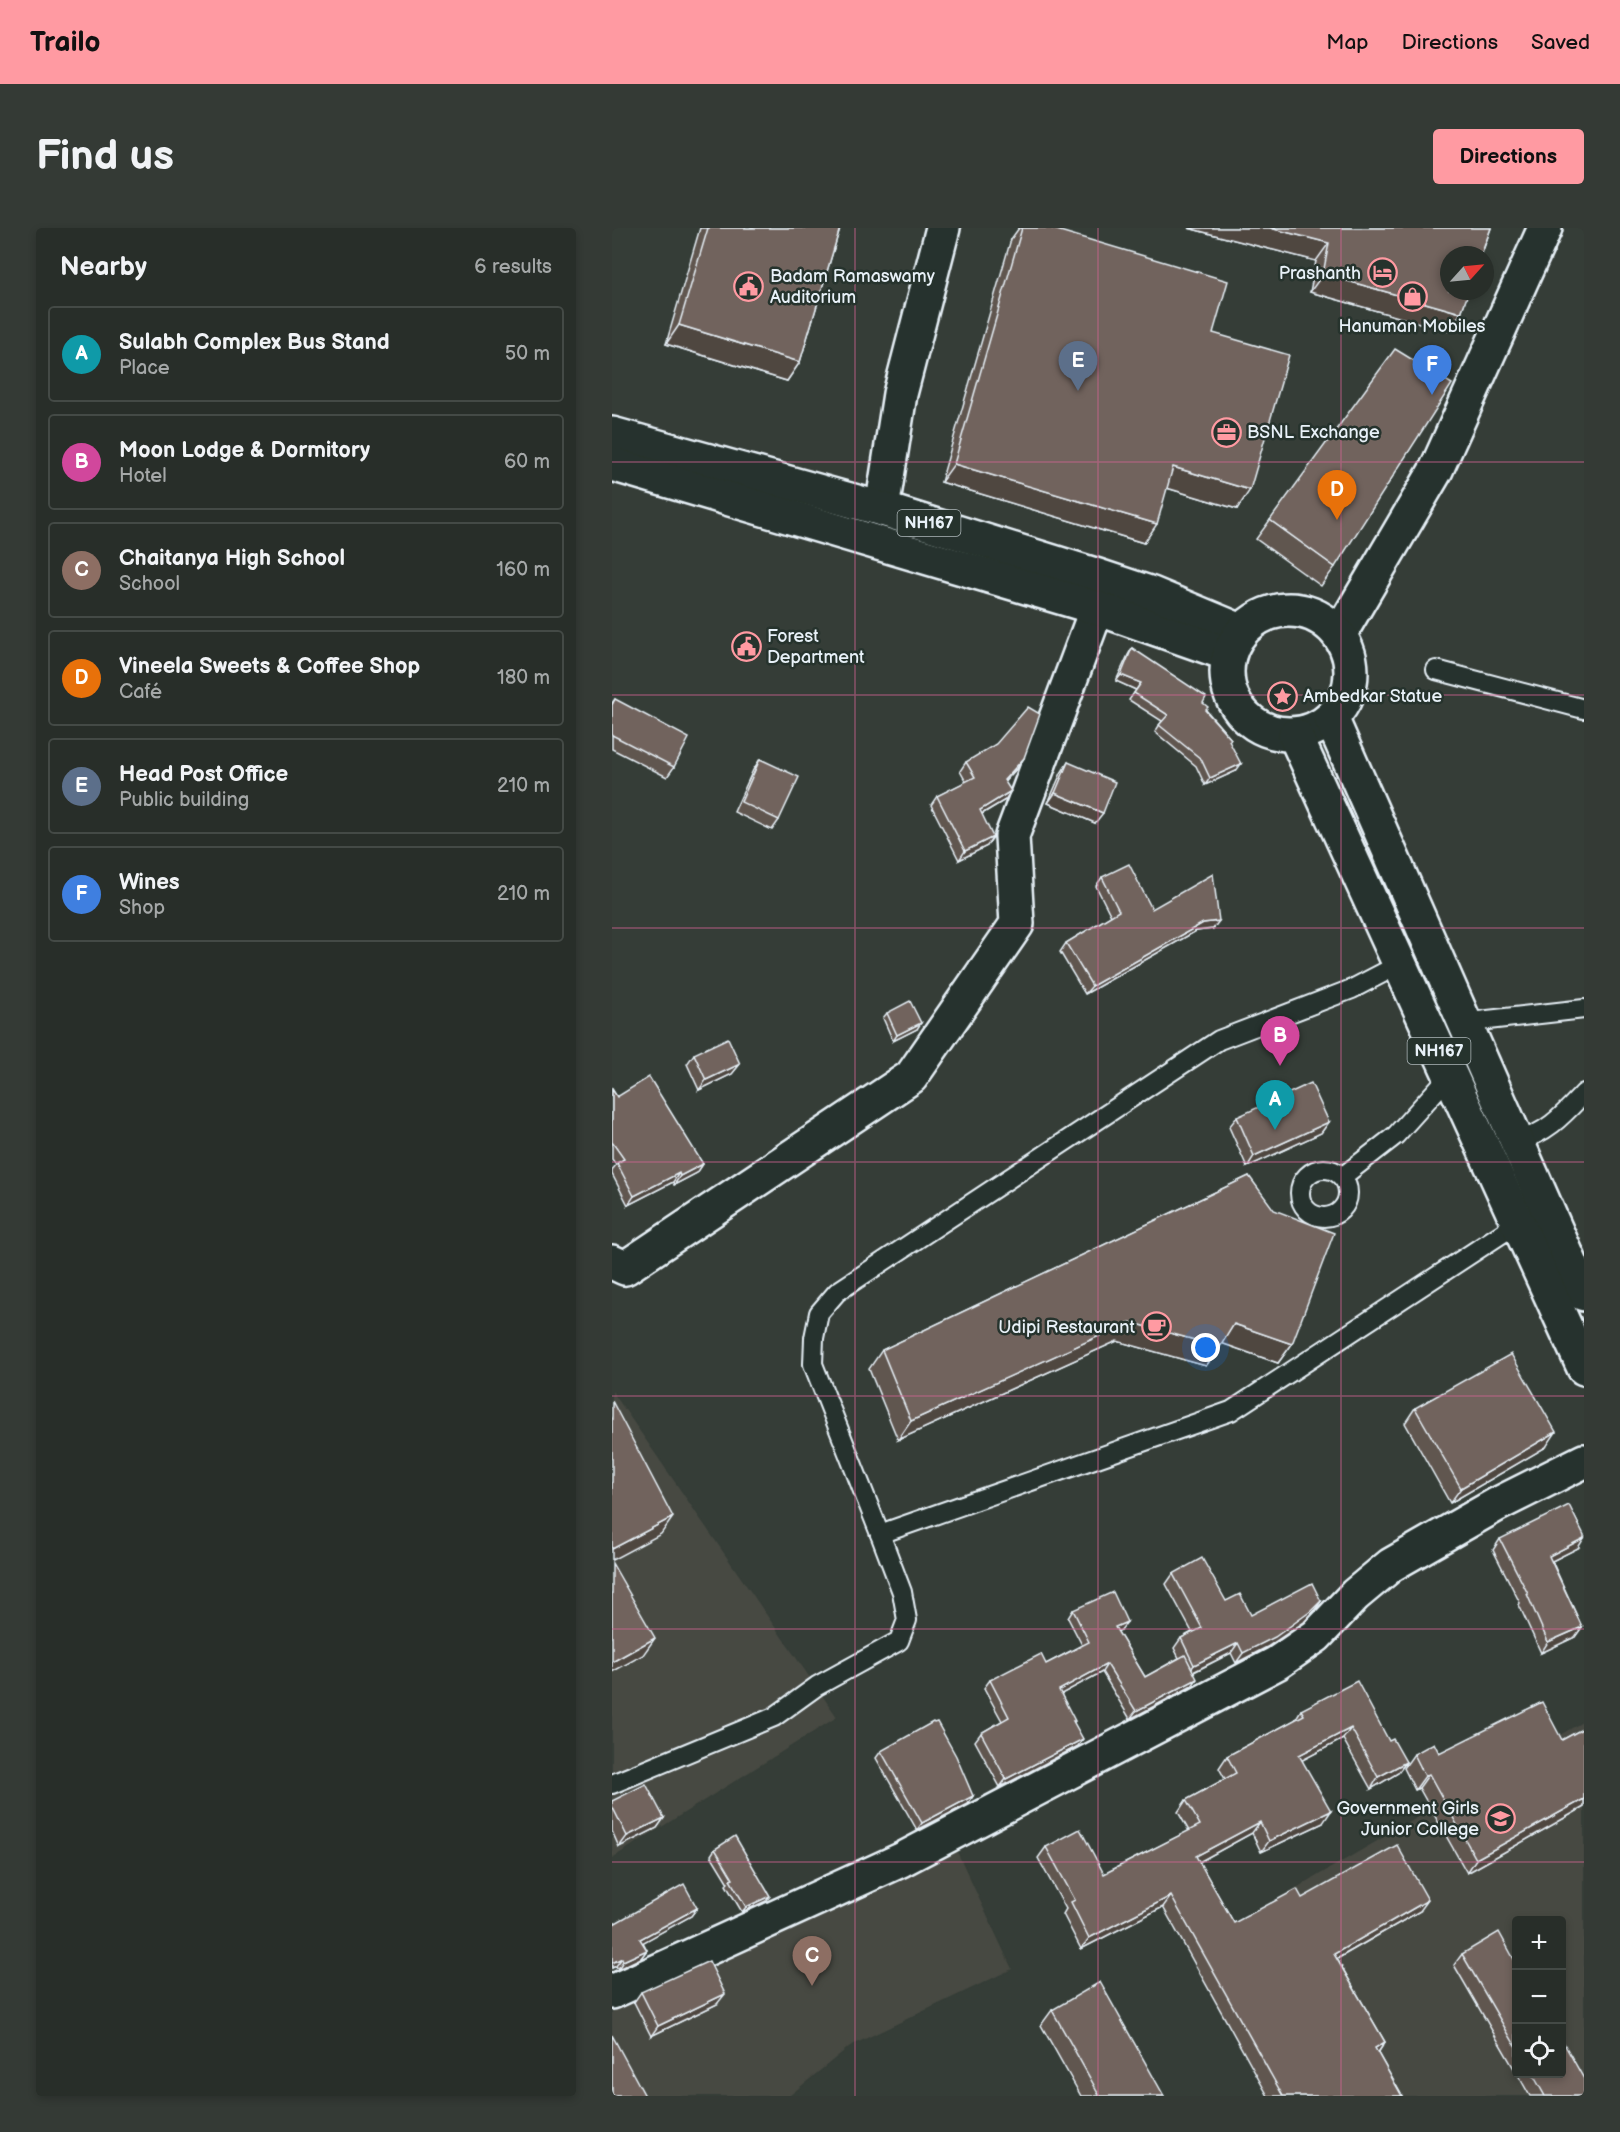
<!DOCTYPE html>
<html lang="en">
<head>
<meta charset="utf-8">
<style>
	:root { --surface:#282e29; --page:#343a35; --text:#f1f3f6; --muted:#a5a8a8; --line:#444a46; --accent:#ff9aa2 }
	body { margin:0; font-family:"Balsamiq Sans",sans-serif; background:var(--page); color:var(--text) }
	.controls { position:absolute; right:18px; bottom:18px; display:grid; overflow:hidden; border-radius:6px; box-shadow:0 3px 9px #0003 }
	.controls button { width:54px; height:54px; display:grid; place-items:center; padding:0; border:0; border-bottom:2px solid var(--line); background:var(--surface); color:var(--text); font:30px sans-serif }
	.compass { position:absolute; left:828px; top:18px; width:54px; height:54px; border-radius:50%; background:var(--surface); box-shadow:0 3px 9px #0003; rotate:63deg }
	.you { position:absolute; left:594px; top:1120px; width:21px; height:21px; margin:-15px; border:4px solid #fff; border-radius:50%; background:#1a73e8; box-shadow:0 0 0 9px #1a73e833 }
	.badge { display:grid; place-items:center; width:39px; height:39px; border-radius:50%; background:var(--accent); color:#fff; font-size:20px; font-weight:700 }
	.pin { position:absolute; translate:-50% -50px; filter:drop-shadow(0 2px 3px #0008) }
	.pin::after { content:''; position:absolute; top:32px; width:21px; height:18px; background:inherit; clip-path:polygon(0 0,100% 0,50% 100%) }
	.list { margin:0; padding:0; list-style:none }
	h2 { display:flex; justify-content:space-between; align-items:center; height:78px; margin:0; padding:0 24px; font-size:26px }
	h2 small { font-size:20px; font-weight:400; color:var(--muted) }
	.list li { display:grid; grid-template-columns:39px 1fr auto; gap:18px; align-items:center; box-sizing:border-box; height:96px; margin:0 12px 12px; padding:0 12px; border:2px solid var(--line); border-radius:6px }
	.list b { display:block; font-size:22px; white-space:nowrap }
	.list p { margin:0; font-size:20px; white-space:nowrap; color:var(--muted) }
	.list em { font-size:20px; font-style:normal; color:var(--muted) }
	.icon { flex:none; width:33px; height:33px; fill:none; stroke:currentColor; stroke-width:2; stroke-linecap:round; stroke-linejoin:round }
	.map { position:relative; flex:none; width:972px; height:1868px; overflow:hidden; border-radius:6px }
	header { display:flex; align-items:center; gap:36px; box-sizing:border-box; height:84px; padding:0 30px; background:var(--accent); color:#111 }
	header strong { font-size:28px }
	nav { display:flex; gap:33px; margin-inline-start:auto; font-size:21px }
	.intro { display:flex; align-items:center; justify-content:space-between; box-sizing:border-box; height:144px; padding:0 36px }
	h1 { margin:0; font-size:42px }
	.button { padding:15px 27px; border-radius:6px; background:var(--accent); color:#111; font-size:21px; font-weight:700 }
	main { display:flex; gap:36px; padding:0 36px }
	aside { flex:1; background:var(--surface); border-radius:6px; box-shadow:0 3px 9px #0003 }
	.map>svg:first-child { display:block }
	.built { fill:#474942; fill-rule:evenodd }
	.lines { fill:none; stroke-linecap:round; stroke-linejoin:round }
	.service-casing { stroke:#e8f1f8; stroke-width:22 }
	.minor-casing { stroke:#e8f1f8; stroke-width:38 }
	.tertiary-casing { stroke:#e8f1f8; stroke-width:38 }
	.trunk-casing { stroke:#e8f1f8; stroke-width:38 }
	.service { stroke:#26332d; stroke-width:18 }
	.minor { stroke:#26332d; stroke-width:33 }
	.tertiary { stroke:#26332d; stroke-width:33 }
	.trunk { stroke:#26332d; stroke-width:33 }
	.wall { fill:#615650; stroke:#e8f1f8; stroke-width:1.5 }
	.shaded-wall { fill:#4f4641; stroke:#e8f1f8; stroke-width:1.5 }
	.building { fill:#71645d; stroke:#e8f1f8; stroke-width:1.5 }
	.grid { fill:none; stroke:#cf6492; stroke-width:1.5; stroke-opacity:0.55 }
	.labels { text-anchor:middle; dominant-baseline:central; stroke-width:5; stroke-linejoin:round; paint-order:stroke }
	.shield { fill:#26332d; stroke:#aeb8bb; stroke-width:1.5 }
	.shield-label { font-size:16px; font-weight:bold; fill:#e8f1f8 }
	.poi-label { font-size:18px; fill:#e8f1f8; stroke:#26332d; text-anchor:start }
</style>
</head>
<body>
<header>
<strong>Trailo</strong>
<nav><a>Map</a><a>Directions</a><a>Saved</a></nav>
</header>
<div class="intro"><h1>Find us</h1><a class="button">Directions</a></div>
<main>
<aside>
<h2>Nearby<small>6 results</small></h2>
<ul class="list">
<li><span class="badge" style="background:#0f9aa8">A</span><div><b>Sulabh Complex Bus Stand</b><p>Place</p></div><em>50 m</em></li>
<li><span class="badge" style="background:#d1479c">B</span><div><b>Moon Lodge &amp; Dormitory</b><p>Hotel</p></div><em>60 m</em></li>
<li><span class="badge" style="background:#8d6e63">C</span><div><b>Chaitanya High School</b><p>School</p></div><em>160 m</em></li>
<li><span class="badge" style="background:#e8710a">D</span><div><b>Vineela Sweets &amp; Coffee Shop</b><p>Café</p></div><em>180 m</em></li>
<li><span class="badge" style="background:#5c6f8a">E</span><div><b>Head Post Office</b><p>Public building</p></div><em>210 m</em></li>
<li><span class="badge" style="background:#3f7fe0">F</span><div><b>Wines</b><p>Shop</p></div><em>210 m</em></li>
</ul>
</aside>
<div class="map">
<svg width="972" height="1868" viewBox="0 0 972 1868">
	<rect width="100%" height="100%" fill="#353d37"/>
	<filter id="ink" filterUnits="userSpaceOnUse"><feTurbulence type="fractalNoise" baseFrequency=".0167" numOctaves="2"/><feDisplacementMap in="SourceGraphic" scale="12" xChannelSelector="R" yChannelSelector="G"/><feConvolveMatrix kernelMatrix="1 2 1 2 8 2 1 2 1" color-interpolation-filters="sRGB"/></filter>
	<g filter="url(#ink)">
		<g class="built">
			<path d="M0,1163L225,1489L0,1630Z"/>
			<path d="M972,1493V1868H730L636,1688ZM904,1692H950V1846H904Z"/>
			<path d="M342,1617L400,1741L238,1818L177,1868H0V1775Z"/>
		</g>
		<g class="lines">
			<defs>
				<g id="service">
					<path d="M824,442L972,481"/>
					<path d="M788,736L740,761L607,812L225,1064L207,1085L202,1110L201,1136L268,1306L619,1183L906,995"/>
					<path d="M856,799L867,793L972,781"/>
					<path d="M906,912C934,907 953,885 972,865"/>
					<circle cx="712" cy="965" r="24"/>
					<path d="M730,949L784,907L838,847"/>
					<path d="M0,1556L162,1489L205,1458L287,1413L295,1392L290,1364L268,1306"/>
				</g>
				<g id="minor">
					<path d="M270,281L288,166L331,0"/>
					<path d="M0,1034L13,1040L299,849L405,696L400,608L485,380"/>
					<path d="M0,1764L289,1632L665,1435L704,1408L743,1367L779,1337L884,1277L972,1233"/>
				</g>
				<path id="tertiary" d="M727,407L824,242L933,0"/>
				<g id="trunk">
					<path d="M0,206L270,281L486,348L540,366L629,403"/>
					<path d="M0,236L485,380L616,426"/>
					<circle cx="677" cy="444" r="62"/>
					<path d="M719,490L972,1066"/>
					<path d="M683,507L972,1140"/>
				</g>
			</defs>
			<use href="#service" class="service-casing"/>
			<use href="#minor" class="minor-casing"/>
			<use href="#tertiary" class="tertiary-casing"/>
			<use href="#trunk" class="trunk-casing"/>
			<use href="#service" class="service"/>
			<use href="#minor" class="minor"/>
			<use href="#tertiary" class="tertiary"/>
			<use href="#trunk" class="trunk"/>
		</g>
		<g class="wall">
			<path d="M88,0H228L188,134L175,153L54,116Z"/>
			<path d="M407,0H438L601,105L625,281L555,260L532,315L329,254L399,11Z"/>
			<path d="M576,0H879L849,85L836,103L698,64L704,33Z"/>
			<path d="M658,292L723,339L709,358L644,311Z"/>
			<path d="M520,420L591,475L594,482L619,511L617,514L624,543L593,557L584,538L543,504L550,493L517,472L524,462L504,453L516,427Z"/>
			<path d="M3,471L62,539L55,549L0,521V475Z"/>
			<path d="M412,530L406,539L393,553V572L370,586L375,618L347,632L319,577L325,568L354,554L348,543L354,534Z"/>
			<path d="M148,531L167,592L160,602L122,584L141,542Z"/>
			<path d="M456,534L483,595L436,575L449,545Z"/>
			<path d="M490,649L540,681L601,701L584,703L473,766L448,724L454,715L499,688L484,658Z"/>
			<path d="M275,785L305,801L281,813L271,790Z"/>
			<path d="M82,826L128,836L120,846L87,862L75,836Z"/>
			<path d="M0,861L5,869L91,936L85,945L62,957L61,954L16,977L0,946V942L4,937L0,931Z"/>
			<path d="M625,889L717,894L709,905L635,939L617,899Z"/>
			<path d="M637,948L680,1116L666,1135L610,1115L594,1138L505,1113L286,1212L257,1141L270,1122Z"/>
			<path d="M803,1180L934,1219L838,1275L793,1195Z"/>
			<path d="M888,1311L966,1320L940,1333L970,1399L963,1409L929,1425L907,1377L908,1375L881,1322Z"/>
			<path d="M561,1346L639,1387L709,1373L702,1383L692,1394L655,1419L624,1435L619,1425L582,1444L580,1458L518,1491L490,1444L449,1466L462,1494L466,1518L388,1559L363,1513L369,1505L390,1493L372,1460L378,1452L434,1436L470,1417L456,1390L461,1382L509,1402L505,1403L533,1449L567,1430L562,1420L569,1410L580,1404L554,1356Z"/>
			<path d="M689,1482L777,1513L794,1534L786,1545L759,1561L731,1511L690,1532L711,1595L649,1624L640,1605L587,1634L622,1695L690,1670L808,1683L725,1731L773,1814L766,1825L790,1868H656L551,1679L469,1721L451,1686L454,1681L426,1630L434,1619L492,1646L577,1603L566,1584L574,1572L613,1551L607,1540L615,1528L683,1492Z"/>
			<path d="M972,1500V1579L855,1645L807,1560L803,1562L792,1540L802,1526L827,1525L950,1512Z"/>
			<path d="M269,1523L361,1568L356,1576L305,1602L264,1530Z"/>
			<path d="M0,1573L52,1590L45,1600L7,1619L0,1603Z"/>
			<path d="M103,1621L154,1673L130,1684L114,1657L116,1655L99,1627Z"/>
			<path d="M85,1680L79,1688L31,1714L35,1722L29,1730L6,1741L4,1738L0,1740V1697Z"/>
			<path d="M850,1726L904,1735V1844L842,1737Z"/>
			<path d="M29,1764L105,1776L39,1808L22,1774Z"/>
			<path d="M440,1782L552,1868H469L429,1797Z"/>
			<path d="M905,1845H950L972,1868H918Z"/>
		</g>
		<g class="shaded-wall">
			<path d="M576,0H658L717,15L704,33Z"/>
			<path d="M711,46L849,85L836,103L698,64Z"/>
			<path d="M67,97L188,134L175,153L54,116Z"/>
			<path d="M342,236L545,296L532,315L329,254Z"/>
			<path d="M561,239L638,262L625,281L548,258Z"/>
			<path d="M509,447L529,455L524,462L504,453Z"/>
			<path d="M412,530L406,539L386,561L392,552Z"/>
			<path d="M629,536L624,543L593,557L598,550Z"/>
			<path d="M399,563L393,572L361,591L368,582Z"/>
			<path d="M443,565L491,585L483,595L436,575Z"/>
			<path d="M381,609L375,618L347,632L353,623Z"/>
			<path d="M607,693L601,701L584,703L473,766L480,758L591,695Z"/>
			<path d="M309,795L305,801L281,813L285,807Z"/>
			<path d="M128,836L120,846L87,862L94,852Z"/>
			<path d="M717,894L709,905L635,939L642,928Z"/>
			<path d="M91,936L85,945L62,957L68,948Z"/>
			<path d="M67,945L61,954L16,977L22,968Z"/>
			<path d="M518,1094L608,1119L594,1138L505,1113L286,1212L299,1193Z"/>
			<path d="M622,1096L680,1116L666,1135L609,1115Z"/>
			<path d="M944,1204L934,1219L838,1275L849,1260Z"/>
			<path d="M61,1289L49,1306L0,1332V1321Z"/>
			<path d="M972,1310L966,1320L930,1338L937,1328Z"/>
			<path d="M709,1373L702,1383L692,1394L655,1419L624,1435L631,1425Z"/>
			<path d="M515,1394L509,1402L498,1407L503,1399Z"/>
			<path d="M970,1399L963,1409L929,1425L936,1414Z"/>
			<path d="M43,1410L31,1427L0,1444V1434Z"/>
			<path d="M626,1415L619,1425L575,1447L582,1437Z"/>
			<path d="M495,1436L490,1444L442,1470L447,1462Z"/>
			<path d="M585,1451L580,1458L518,1491L524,1483Z"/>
			<path d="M739,1500L731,1511L679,1538L687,1527Z"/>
			<path d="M471,1511L466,1518L388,1559L394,1551Z"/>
			<path d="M794,1534L786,1545L759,1561L766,1549Z"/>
			<path d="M817,1546L807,1560L803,1562L813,1548Z"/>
			<path d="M361,1568L356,1576L305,1602L310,1595Z"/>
			<path d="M972,1571V1579L855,1645L864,1631Z"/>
			<path d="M719,1583L711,1595L649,1624L657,1613Z"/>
			<path d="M52,1590L45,1600L7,1619L15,1608Z"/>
			<path d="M648,1594L640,1605L576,1640L584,1628Z"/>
			<path d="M158,1668L154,1673L130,1684L134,1679Z"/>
			<path d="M559,1668L551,1679L469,1721L477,1710Z"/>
			<path d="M816,1672L808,1683L714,1737L722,1726Z"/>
			<path d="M85,1680L79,1688L23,1719L28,1711Z"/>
			<path d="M35,1722L29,1730L6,1741L11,1733Z"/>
			<path d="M10,1730L4,1738L0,1740V1735Z"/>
			<path d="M113,1766L105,1776L39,1808L46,1798Z"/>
			<path d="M773,1814L765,1826L763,1820Z"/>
		</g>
		<g class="building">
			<path d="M96,0H228L188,134L67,97Z"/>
			<path d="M410,0H438L616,53L601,105L677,127L638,262L561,239L545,296L342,236Z"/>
			<path d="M658,0H879L869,27H837V63H857L849,85L711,46L717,15Z"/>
			<path d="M783,121L840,156L723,339L658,292Z"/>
			<path d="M520,420L594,469L591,475L596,479L593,482L619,511L617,513L629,536L598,550L589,531L547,497L556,487L522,465L529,455L509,447Z"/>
			<path d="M3,471L77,510L62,539L0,507V477Z"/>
			<path d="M416,479L428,486L412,530L392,552L399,563L368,582L381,609L353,623L325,568L363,549L354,534L384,516Z"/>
			<path d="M148,531L187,549L167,592L129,574Z"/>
			<path d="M456,534L503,554L491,585L443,565Z"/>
			<path d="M517,636L540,681L601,646L607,693L591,695L480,758L454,715L507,683L490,649Z"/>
			<path d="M298,773L309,795L285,807L275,785Z"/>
			<path d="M116,810L128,836L94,852L82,826Z"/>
			<path d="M37,849L91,936L68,948L67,945L22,968L5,935L12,931L0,914V861L5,869Z"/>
			<path d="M699,855L717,894L642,928L625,889Z"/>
			<path d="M637,948L662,982L722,1005L680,1116L622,1096L608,1119L518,1094L299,1193L270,1122Z"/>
			<path d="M899,1126L944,1204L849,1260L803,1180Z"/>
			<path d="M0,1173L61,1289L0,1321Z"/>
			<path d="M957,1277L972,1307V1310L937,1328L970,1399L936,1414L915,1366H916L888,1311Z"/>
			<path d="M590,1330L614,1373L628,1366L639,1387L700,1355L709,1373L699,1383L663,1409L631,1425L626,1415L582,1437L569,1410L590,1400L561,1346Z"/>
			<path d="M0,1335L43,1410L0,1434Z"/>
			<path d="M501,1364L515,1394L503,1399L533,1449L573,1427L585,1451L524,1483L495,1436L447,1462L463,1493H461L471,1511L394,1551L369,1505L397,1489L378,1452L429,1426L434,1436L477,1414L461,1382Z"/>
			<path d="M745,1453L777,1513L781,1511L794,1534L766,1549L739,1500L687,1527L719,1583L657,1613L648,1594L584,1628L622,1695L685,1661L690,1670L785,1617L816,1672L722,1726L773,1814L763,1820L790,1868H671L559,1668L477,1710L459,1674L463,1672L434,1619L468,1601L492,1646L588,1597L574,1572L624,1545L615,1528L692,1487L689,1482Z"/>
			<path d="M930,1474L950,1512L972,1500V1571L864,1631L817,1546L813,1548L802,1526L822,1515L827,1525Z"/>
			<path d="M321,1494L322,1495L325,1494L344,1528L361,1568L310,1595L269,1523Z"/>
			<path d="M34,1556L52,1590L15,1608L0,1578V1573Z"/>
			<path d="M123,1608L158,1668L134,1679L118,1652L121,1651L103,1621Z"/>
			<path d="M72,1656L85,1680L28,1711L35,1722L11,1733L10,1730L0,1735V1697Z"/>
			<path d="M887,1704L904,1735V1819L850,1726Z"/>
			<path d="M97,1733L113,1766L46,1798L29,1764Z"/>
			<path d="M488,1754L552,1868H488L440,1782Z"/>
			<path d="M0,1807L33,1868H0Z"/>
			<path d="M950,1812L972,1851V1868H933L920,1845H950Z"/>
		</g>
	</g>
	<path class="grid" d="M243,0V1868M486,0V1868M729,0V1868M0,234H972M0,467H972M0,700H972M0,934H972M0,1168H972M0,1401H972M0,1634H972"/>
	<defs>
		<symbol id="hotel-ring" viewBox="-11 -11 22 22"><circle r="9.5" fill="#26332d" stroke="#ff9aa2" stroke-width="1.5"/><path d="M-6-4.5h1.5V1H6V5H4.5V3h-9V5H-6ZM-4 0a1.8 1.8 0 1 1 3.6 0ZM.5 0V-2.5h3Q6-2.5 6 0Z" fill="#ff9aa2"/></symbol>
		<symbol id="civic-ring" viewBox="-11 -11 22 22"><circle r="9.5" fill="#26332d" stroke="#ff9aa2" stroke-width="1.5"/><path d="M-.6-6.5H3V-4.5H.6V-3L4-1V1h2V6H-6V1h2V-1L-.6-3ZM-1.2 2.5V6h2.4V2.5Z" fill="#ff9aa2"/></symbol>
		<symbol id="shop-ring" viewBox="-11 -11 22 22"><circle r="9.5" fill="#26332d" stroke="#ff9aa2" stroke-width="1.5"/><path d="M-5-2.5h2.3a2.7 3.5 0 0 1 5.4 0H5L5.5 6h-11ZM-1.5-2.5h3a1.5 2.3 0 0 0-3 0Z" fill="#ff9aa2"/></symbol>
		<symbol id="office-ring" viewBox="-11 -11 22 22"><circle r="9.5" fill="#26332d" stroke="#ff9aa2" stroke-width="1.5"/><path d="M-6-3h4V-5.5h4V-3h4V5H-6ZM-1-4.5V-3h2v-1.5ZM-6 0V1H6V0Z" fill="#ff9aa2"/></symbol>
		<symbol id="sight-ring" viewBox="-11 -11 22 22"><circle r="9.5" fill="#26332d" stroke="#ff9aa2" stroke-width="1.5"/><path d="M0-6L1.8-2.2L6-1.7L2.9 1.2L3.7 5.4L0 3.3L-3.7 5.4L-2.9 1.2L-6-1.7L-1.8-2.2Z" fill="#ff9aa2"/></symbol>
		<symbol id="cafe-ring" viewBox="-11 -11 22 22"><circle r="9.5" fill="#26332d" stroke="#ff9aa2" stroke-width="1.5"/><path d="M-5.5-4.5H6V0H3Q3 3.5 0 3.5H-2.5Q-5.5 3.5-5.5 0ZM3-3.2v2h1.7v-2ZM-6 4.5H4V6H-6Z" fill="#ff9aa2"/></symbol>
		<symbol id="university-ring" viewBox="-11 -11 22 22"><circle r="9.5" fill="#26332d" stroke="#ff9aa2" stroke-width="1.5"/><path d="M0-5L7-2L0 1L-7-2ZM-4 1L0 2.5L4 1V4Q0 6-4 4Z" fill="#ff9aa2"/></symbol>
	</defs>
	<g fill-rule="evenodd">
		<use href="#hotel-ring" x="754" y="28" width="33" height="33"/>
		<use href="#civic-ring" x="120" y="42" width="33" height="33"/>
		<use href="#shop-ring" x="784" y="52" width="33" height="33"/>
		<use href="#office-ring" x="598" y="188" width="33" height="33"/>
		<use href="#civic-ring" x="118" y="402" width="33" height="33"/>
		<use href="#sight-ring" x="654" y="452" width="33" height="33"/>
		<use href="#cafe-ring" x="528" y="1082" width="33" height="33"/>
		<use href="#university-ring" x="872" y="1574" width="33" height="33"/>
	</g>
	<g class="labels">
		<g class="shield">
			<rect x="285.5" y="282" width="63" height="26" rx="4.5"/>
			<rect x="795.5" y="810" width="63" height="26" rx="4.5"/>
		</g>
		<g class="shield-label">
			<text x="317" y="295">NH167</text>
			<text x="827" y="823">NH167</text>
		</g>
		<g class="poi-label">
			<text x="749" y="45" text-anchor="end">Prashanth</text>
			<text x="158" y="48">Badam Ramaswamy<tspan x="158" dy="21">Auditorium</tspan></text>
			<text x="800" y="98" text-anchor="middle">Hanuman Mobiles</text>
			<text x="635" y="204">BSNL Exchange</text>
			<text x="155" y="408">Forest<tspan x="155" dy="21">Department</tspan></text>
			<text x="691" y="468">Ambedkar Statue</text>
			<text x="523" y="1099" text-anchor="end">Udipi Restaurant</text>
			<text x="867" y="1580" text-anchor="end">Government Girls<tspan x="867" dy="21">Junior College</tspan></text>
		</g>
	</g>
</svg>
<div class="controls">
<button>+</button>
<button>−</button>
<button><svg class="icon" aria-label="locate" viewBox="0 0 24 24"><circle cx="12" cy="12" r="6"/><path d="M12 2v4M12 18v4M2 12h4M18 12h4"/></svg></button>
</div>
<svg class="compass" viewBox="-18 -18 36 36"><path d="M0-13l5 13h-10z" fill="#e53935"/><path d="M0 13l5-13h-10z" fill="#a5a8a8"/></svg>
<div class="you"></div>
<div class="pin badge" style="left:663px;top:902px;background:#0f9aa8">A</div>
<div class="pin badge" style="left:668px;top:838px;background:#d1479c">B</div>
<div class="pin badge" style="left:200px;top:1758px;background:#8d6e63">C</div>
<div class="pin badge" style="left:725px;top:292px;background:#e8710a">D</div>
<div class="pin badge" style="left:466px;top:163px;background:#5c6f8a">E</div>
<div class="pin badge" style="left:820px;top:167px;background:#3f7fe0">F</div>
</div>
</main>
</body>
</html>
